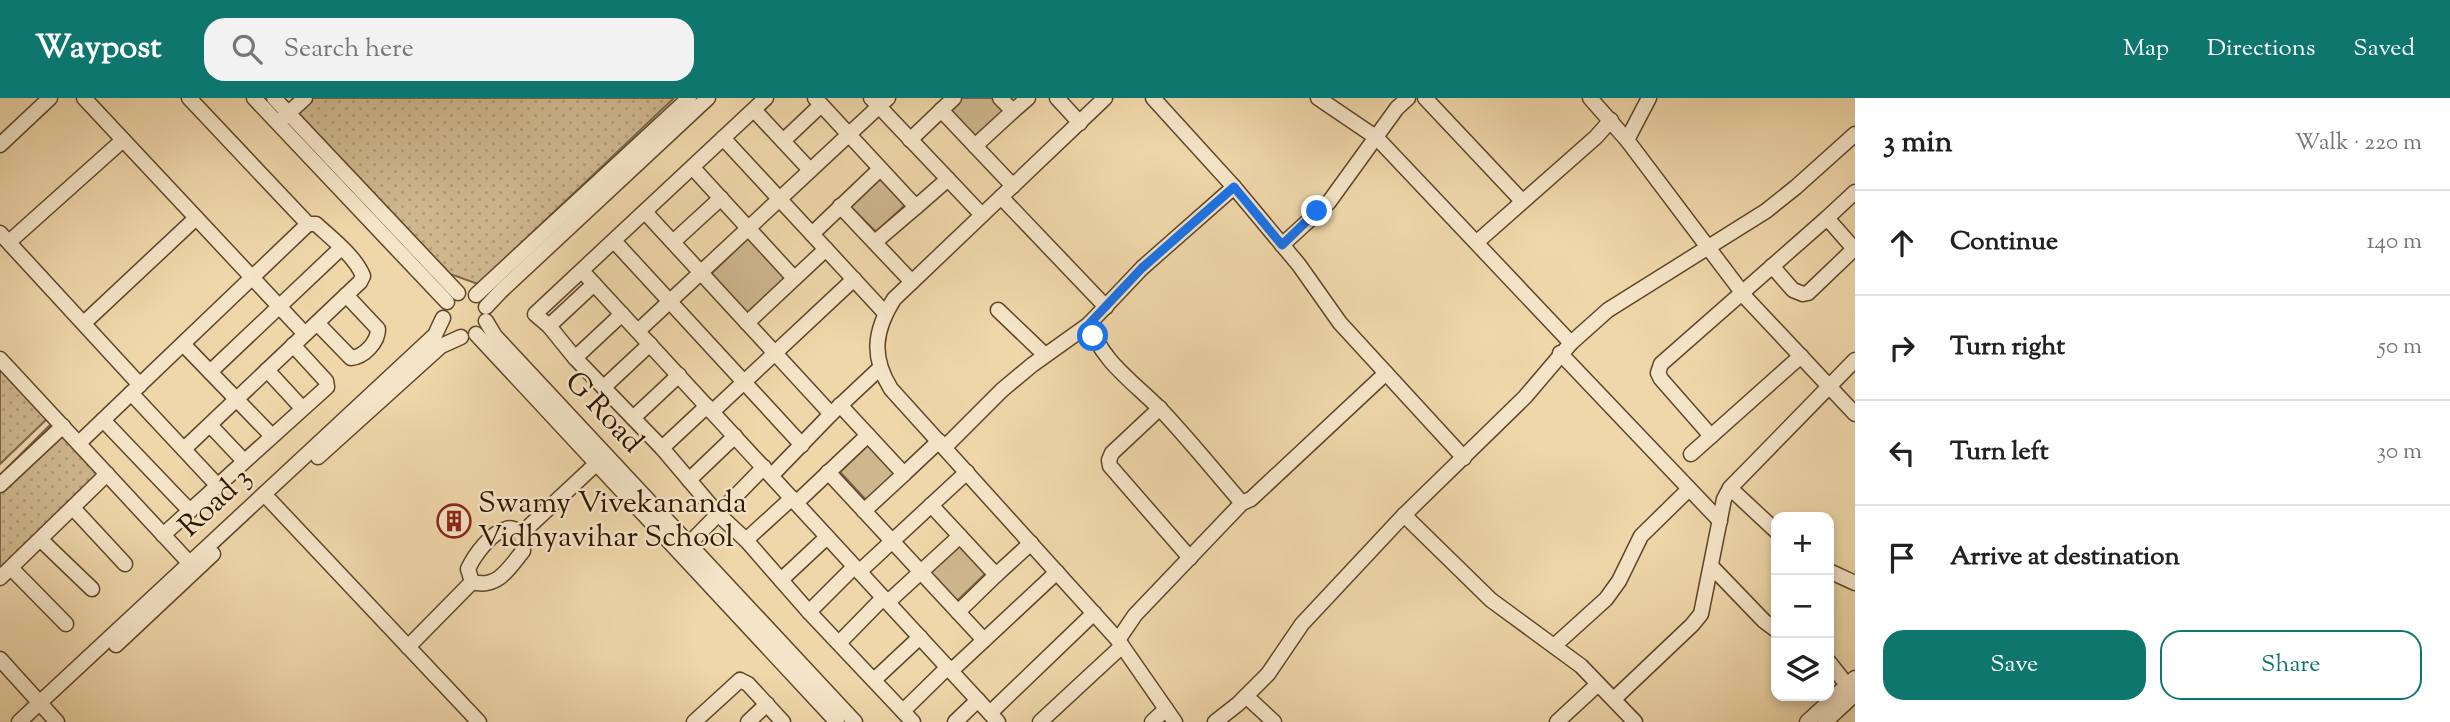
<!DOCTYPE html>
<html lang="en">
<head>
<meta charset="utf-8">
<style>
	:root { --surface:#fff; --page:#f2f2f2; --text:#222; --muted:#767676; --line:#e0e0e0; --accent:#0f766e }
	body { margin:0; font-family:"Sorts Mill Goudy",serif; background:var(--page); color:var(--text) }
	.controls { position:absolute; right:21px; bottom:21px; display:grid; overflow:hidden; border-radius:14px; box-shadow:0 4px 10px #0003 }
	.controls button { width:63px; height:63px; display:grid; place-items:center; padding:0; border:0; border-bottom:2px solid var(--line); background:var(--surface); color:var(--text); font:35px sans-serif }
	.stop { position:absolute; width:21px; height:21px; margin:-16px; border:5px solid #1a73e8; border-radius:50%; background:#fff }
	.stop.end { background:#1a73e8; border-color:#fff; box-shadow:0 2px 7px #0008 }
	.list { margin:0; padding:0; list-style:none }
	h2 { display:flex; justify-content:space-between; align-items:center; height:91px; margin:0; padding:0 28px; font-size:30px }
	h2 small { font-size:23px; font-weight:400; color:var(--muted) }
	.list li { display:grid; grid-template-columns:46px 1fr auto; gap:21px; align-items:center; box-sizing:border-box; height:105px; padding:0 28px; border-top:2px solid var(--line) }
	.list b { display:block; font-size:26px; white-space:nowrap }
	.list em { font-size:23px; font-style:normal; color:var(--muted) }
	.actions { display:flex; gap:14px; padding:21px 28px }
	.actions a { flex:1; padding:16px 0; border:2px solid var(--accent); border-radius:21px; text-align:center; font-size:24px; color:var(--accent) }
	.actions .main { background:var(--accent); color:#fff }
	.icon { flex:none; width:38px; height:38px; fill:none; stroke:currentColor; stroke-width:2; stroke-linecap:round; stroke-linejoin:round }
	.map { position:relative; flex:none; width:1855px; height:624px; overflow:hidden }
	header { display:flex; align-items:center; gap:42px; box-sizing:border-box; height:98px; padding:0 35px; background:var(--accent); color:#fff }
	header strong { font-size:33px }
	nav { display:flex; gap:38px; margin-inline-start:auto; font-size:24px }
	.search { width:490px; height:63px; background:var(--page); display:flex; align-items:center; gap:18px; box-sizing:border-box; padding:0 24px; border-radius:21px; color:var(--muted); font-size:26px }
	main { display:flex }
	aside { flex:1; background:var(--surface) }
	.map>svg:first-child { display:block }
	.grass { fill:url(#grass-dots); stroke:#7e6646; stroke-width:2 }
	.park { fill:#ceb68d; stroke:#7e6646; stroke-width:2 }
	.lines { fill:none; stroke-linecap:round; stroke-linejoin:round }
	.minor-casing { stroke:#5f462a; stroke-width:17 }
	.minor { stroke:#f5e5c8; stroke-width:14 }
	.route { stroke:#1a73e8; stroke-width:9 }
	.labels { text-anchor:middle; dominant-baseline:central; stroke-width:5; stroke-linejoin:round; paint-order:stroke }
	.street-label { font-size:30px; fill:#2f1600; stroke:#f5e5c8 }
	.poi-label { font-size:30px; fill:#2f1600; stroke:#f5e5c8; text-anchor:start }
</style>
</head>
<body>
<header>
<strong>Waypost</strong>
<div class="search"><svg class="icon" aria-label="search" viewBox="0 0 24 24"><circle cx="10" cy="10" r="6"/><path d="M15 15l6 6"/></svg>Search here</div>
<nav><a>Map</a><a>Directions</a><a>Saved</a></nav>
</header>
<main>
<div class="map">
<svg width="1855" height="624" viewBox="0 0 1855 624">
	<defs>
		<pattern id="grass-dots" width="8" height="8" patternUnits="userSpaceOnUse" patternTransform="scale(1.75)"><rect width="8" height="8" fill="#ceb68d"/><path d="M2 2h.1M6 6h.1" fill="none" stroke="#b19c78" stroke-width="1.8" stroke-linecap="round"/></pattern>
	</defs>
	<rect width="100%" height="100%" fill="#efd7aa"/>
	<filter id="stains"><feTurbulence type="fractalNoise" baseFrequency=".00286" numOctaves="4"/><feColorMatrix values="0 0 0 0 .2 0 0 0 0 .09 0 0 0 0 .02 0 0 0 .5 -.17"/></filter>
	<radialGradient id="worn" r=".72"><stop offset=".6" stop-color="#630" stop-opacity="0"/><stop offset="1" stop-color="#630" stop-opacity=".3"/></radialGradient>
	<g class="grass">
		<path d="M310,0H674L478,186L450,176L296,13Z"/>
		<path d="M0,266L49,319L0,366Z"/>
		<path d="M52,325L101,375L0,473V377Z"/>
	</g>
	<g class="park">
		<path d="M962,0H993L1006,13L977,41L949,12Z"/>
		<path d="M877,78L905,107L876,134L848,106Z"/>
		<path d="M748,140L786,179L748,216L710,177Z"/>
		<path d="M868,347L896,375L867,403L840,374Z"/>
		<path d="M958,446L986,475L957,503L930,474Z"/>
	</g>
	<g class="lines">
		<defs>
			<g id="minor">
				<path d="M84,0L305,236"/>
				<path d="M254,0L447,204"/>
				<path d="M274,0L458,195"/>
				<path d="M766,0L535,216L549,228L575,260L662,350L718,416L746,442L809,514L913,624"/>
				<path d="M815,0L916,109L948,81"/>
				<path d="M871,0L982,117"/>
				<path d="M1000,0L1013,13L1028,0"/>
				<path d="M1057,0L1080,25"/>
				<path d="M1105,0L894,201C874,233 871,259 891,291L1118,542L1175,624"/>
				<path d="M1153,0L1234,89L1299,167L1340,225L1464,360"/>
				<path d="M1318,0L1377,40L1571,245"/>
				<path d="M1425,0L1522,103"/>
				<path d="M1590,0L1627,42L1747,201L1855,316"/>
				<path d="M754,12L810,72"/>
				<path d="M941,12L1013,88"/>
				<path d="M283,20L305,0"/>
				<path d="M723,40L885,215"/>
				<path d="M910,42L954,0"/>
				<path d="M1627,42L1649,0"/>
				<path d="M783,43L821,7"/>
				<path d="M0,47L50,0"/>
				<path d="M975,48L1013,13"/>
				<path d="M693,70L794,180"/>
				<path d="M1001,99L1106,209"/>
				<path d="M840,108L912,184"/>
				<path d="M645,114L831,316"/>
				<path d="M1827,120L1855,94"/>
				<path d="M0,135L140,287"/>
				<path d="M812,136L880,71"/>
				<path d="M614,143L802,347"/>
				<path d="M9,144L123,42"/>
				<path d="M673,144L721,100"/>
				<path d="M875,144L916,109"/>
				<path d="M1477,144L1596,39L1611,22"/>
				<path d="M1282,147L1329,104L1397,10L1408,0"/>
				<path d="M1772,168L1793,192L1803,196L1808,195L1855,150"/>
				<path d="M582,173L998,624"/>
				<path d="M476,197L689,0"/>
				<path d="M486,209L501,193L708,0"/>
				<path d="M998,212L1045,257"/>
				<path d="M486,223L495,238L855,624"/>
				<path d="M84,225L196,120"/>
				<path d="M317,225L351,260C364,259 378,244 378,231L346,197"/>
				<path d="M747,225L826,151"/>
				<path d="M1090,225C1099,263 1139,288 1164,315C1191,344 1216,375 1242,405L1251,401L1386,275"/>
				<path d="M549,228L594,186"/>
				<path d="M638,233L888,0"/>
				<path d="M476,236L837,624"/>
				<path d="M183,246L272,338"/>
				<path d="M1560,255L1720,423"/>
				<path d="M575,260L622,216"/>
				<path d="M0,261L195,471"/>
				<path d="M267,272L302,310"/>
				<path d="M210,274L341,150"/>
				<path d="M604,289L650,246"/>
				<path d="M131,295L217,387"/>
				<path d="M840,307L904,376L939,343"/>
				<path d="M1160,310L1112,355L1109,362L1110,368L1190,460"/>
				<path d="M712,314L854,181"/>
				<path d="M633,320L679,277"/>
				<path d="M103,322L190,413"/>
				<path d="M210,327L244,363"/>
				<path d="M1711,338L1661,281L1658,275L1661,266L1827,120L1855,152"/>
				<path d="M79,345L308,126"/>
				<path d="M945,349L1002,292L1032,267L1088,227L1142,170L1234,89"/>
				<path d="M662,350L707,308"/>
				<path d="M184,351L360,184L363,178C355,158 331,140 316,126H308L189,0"/>
				<path d="M1691,356L1801,258"/>
				<path d="M318,359L441,248L461,239"/>
				<path d="M828,374L984,542"/>
				<path d="M772,377L831,316L880,270"/>
				<path d="M689,382L735,338"/>
				<path d="M0,387L63,328"/>
				<path d="M1730,390L1776,433"/>
				<path d="M264,396L479,624"/>
				<path d="M796,405L868,337"/>
				<path d="M931,407L996,477L1031,445"/>
				<path d="M73,410L125,466"/>
				<path d="M864,413L904,376"/>
				<path d="M1404,417L1491,502L1581,568L1635,624"/>
				<path d="M163,437L327,289L326,283L293,247"/>
				<path d="M41,442L92,491"/>
				<path d="M746,442L792,400"/>
				<path d="M689,446L764,369"/>
				<path d="M1712,469L1764,523L1776,532"/>
				<path d="M11,470L66,526"/>
				<path d="M860,473L967,374"/>
				<path d="M1829,473L1855,485"/>
				<path d="M0,480L107,376"/>
				<path d="M781,482L827,439"/>
				<path d="M472,484L468,471C474,458 491,434 506,431C512,429 516,432 522,435"/>
				<path d="M888,504L960,438"/>
				<path d="M809,514L854,469"/>
				<path d="M958,514L996,477"/>
				<path d="M1118,542L1135,517L1242,405"/>
				<path d="M839,545L883,500"/>
				<path d="M116,547L213,456"/>
				<path d="M1554,548L1606,501L1619,483L1641,438L1689,391"/>
				<path d="M408,549L472,484C498,491 508,471 523,453L522,435L597,365"/>
				<path d="M0,561L57,624"/>
				<path d="M1829,564L1847,587"/>
				<path d="M951,573L1057,474"/>
				<path d="M874,582L920,539"/>
				<path d="M1246,598L1274,624"/>
				<path d="M1614,601L1692,527L1701,516L1724,401L1730,390L1855,262"/>
				<path d="M903,613L948,569"/>
				<path d="M990,615L1094,515"/>
				<path d="M19,624L435,237L443,220"/>
				<path d="M694,624L740,582L748,586L783,624"/>
				<path d="M748,624L767,606"/>
				<path d="M955,624L978,602"/>
				<path d="M1040,624L1122,548"/>
				<path d="M1152,624L1166,611"/>
				<path d="M1215,624L1238,606L1268,576L1302,526L1404,417L1525,299L1571,245L1608,212L1766,113L1796,89L1855,36"/>
				<path d="M1557,624L1598,586"/>
				<path d="M1807,624L1855,580"/>
				<path d="M1825,624L1855,596"/>
			</g>
		</defs>
		<use href="#minor" class="minor-casing"/>
		<use href="#minor" class="minor"/>
	</g>
	<g class="lines">
		<path class="route" d="M1093,238L1090,225L1142,170L1234,89L1282,147L1317,113"/>
	</g>
	<defs>
		<symbol id="building-ring" viewBox="-11 -11 22 22"><circle r="9.5" fill="#f5e5c8" stroke="#8f2418" stroke-width="1.5"/><path d="M-4-6H4V6H1V3H-1V6H-4ZM-2.5-4.3h1.7v1.8h-1.7ZM.8-4.3h1.7v1.8H.8ZM-2.5-1h1.7V.8h-1.7ZM.8-1h1.7V.8H.8Z" fill="#8f2418"/></symbol>
	</defs>
	<g fill-rule="evenodd">
		<use href="#building-ring" x="435" y="404" width="38" height="38"/>
	</g>
	<g class="labels">
		<g class="street-label">
			<text transform="translate(603 315) rotate(47)">G Road</text>
			<text transform="translate(216 405) rotate(-43)">Road 3</text>
		</g>
		<g class="poi-label">
			<text x="478" y="406">Swamy Vivekananda<tspan x="478" dy="34">Vidhyavihar School</tspan></text>
		</g>
	</g>
	<rect width="100%" height="100%" filter="url(#stains)"/>
	<rect width="100%" height="100%" fill="url(#worn)"/>
</svg>
<div class="controls">
<button>+</button>
<button>−</button>
<button><svg class="icon" aria-label="layers" viewBox="0 0 24 24"><path d="M12 4l9 5-9 5-9-5zM3 14l9 5 9-5"/></svg></button>
</div>
<div class="stop" style="left:1093px;top:238px"></div>
<div class="stop end" style="left:1317px;top:113px"></div>
</div>
<aside>
<h2>3 min<small>Walk · 220 m</small></h2>
<ul class="list">
<li><svg class="icon" aria-label="ahead" viewBox="0 0 24 24"><path d="M12 20V5M6 11l6-6 6 6"/></svg><div><b>Continue</b></div><em>140 m</em></li>
<li><svg class="icon" aria-label="right" viewBox="0 0 24 24"><path d="M7 20v-9h11M14 6l5 5-5 5"/></svg><div><b>Turn right</b></div><em>50 m</em></li>
<li><svg class="icon" aria-label="left" viewBox="0 0 24 24"><path d="M17 20v-9H6M10 6l-5 5 5 5"/></svg><div><b>Turn left</b></div><em>30 m</em></li>
<li><svg class="icon" aria-label="arrive" viewBox="0 0 24 24"><path d="M6 21V4h12l-3 4 3 4H6"/></svg><div><b>Arrive at destination</b></div></li>
</ul>
<div class="actions"><a class="main">Save</a><a>Share</a></div>
</aside>
</main>
</body>
</html>
